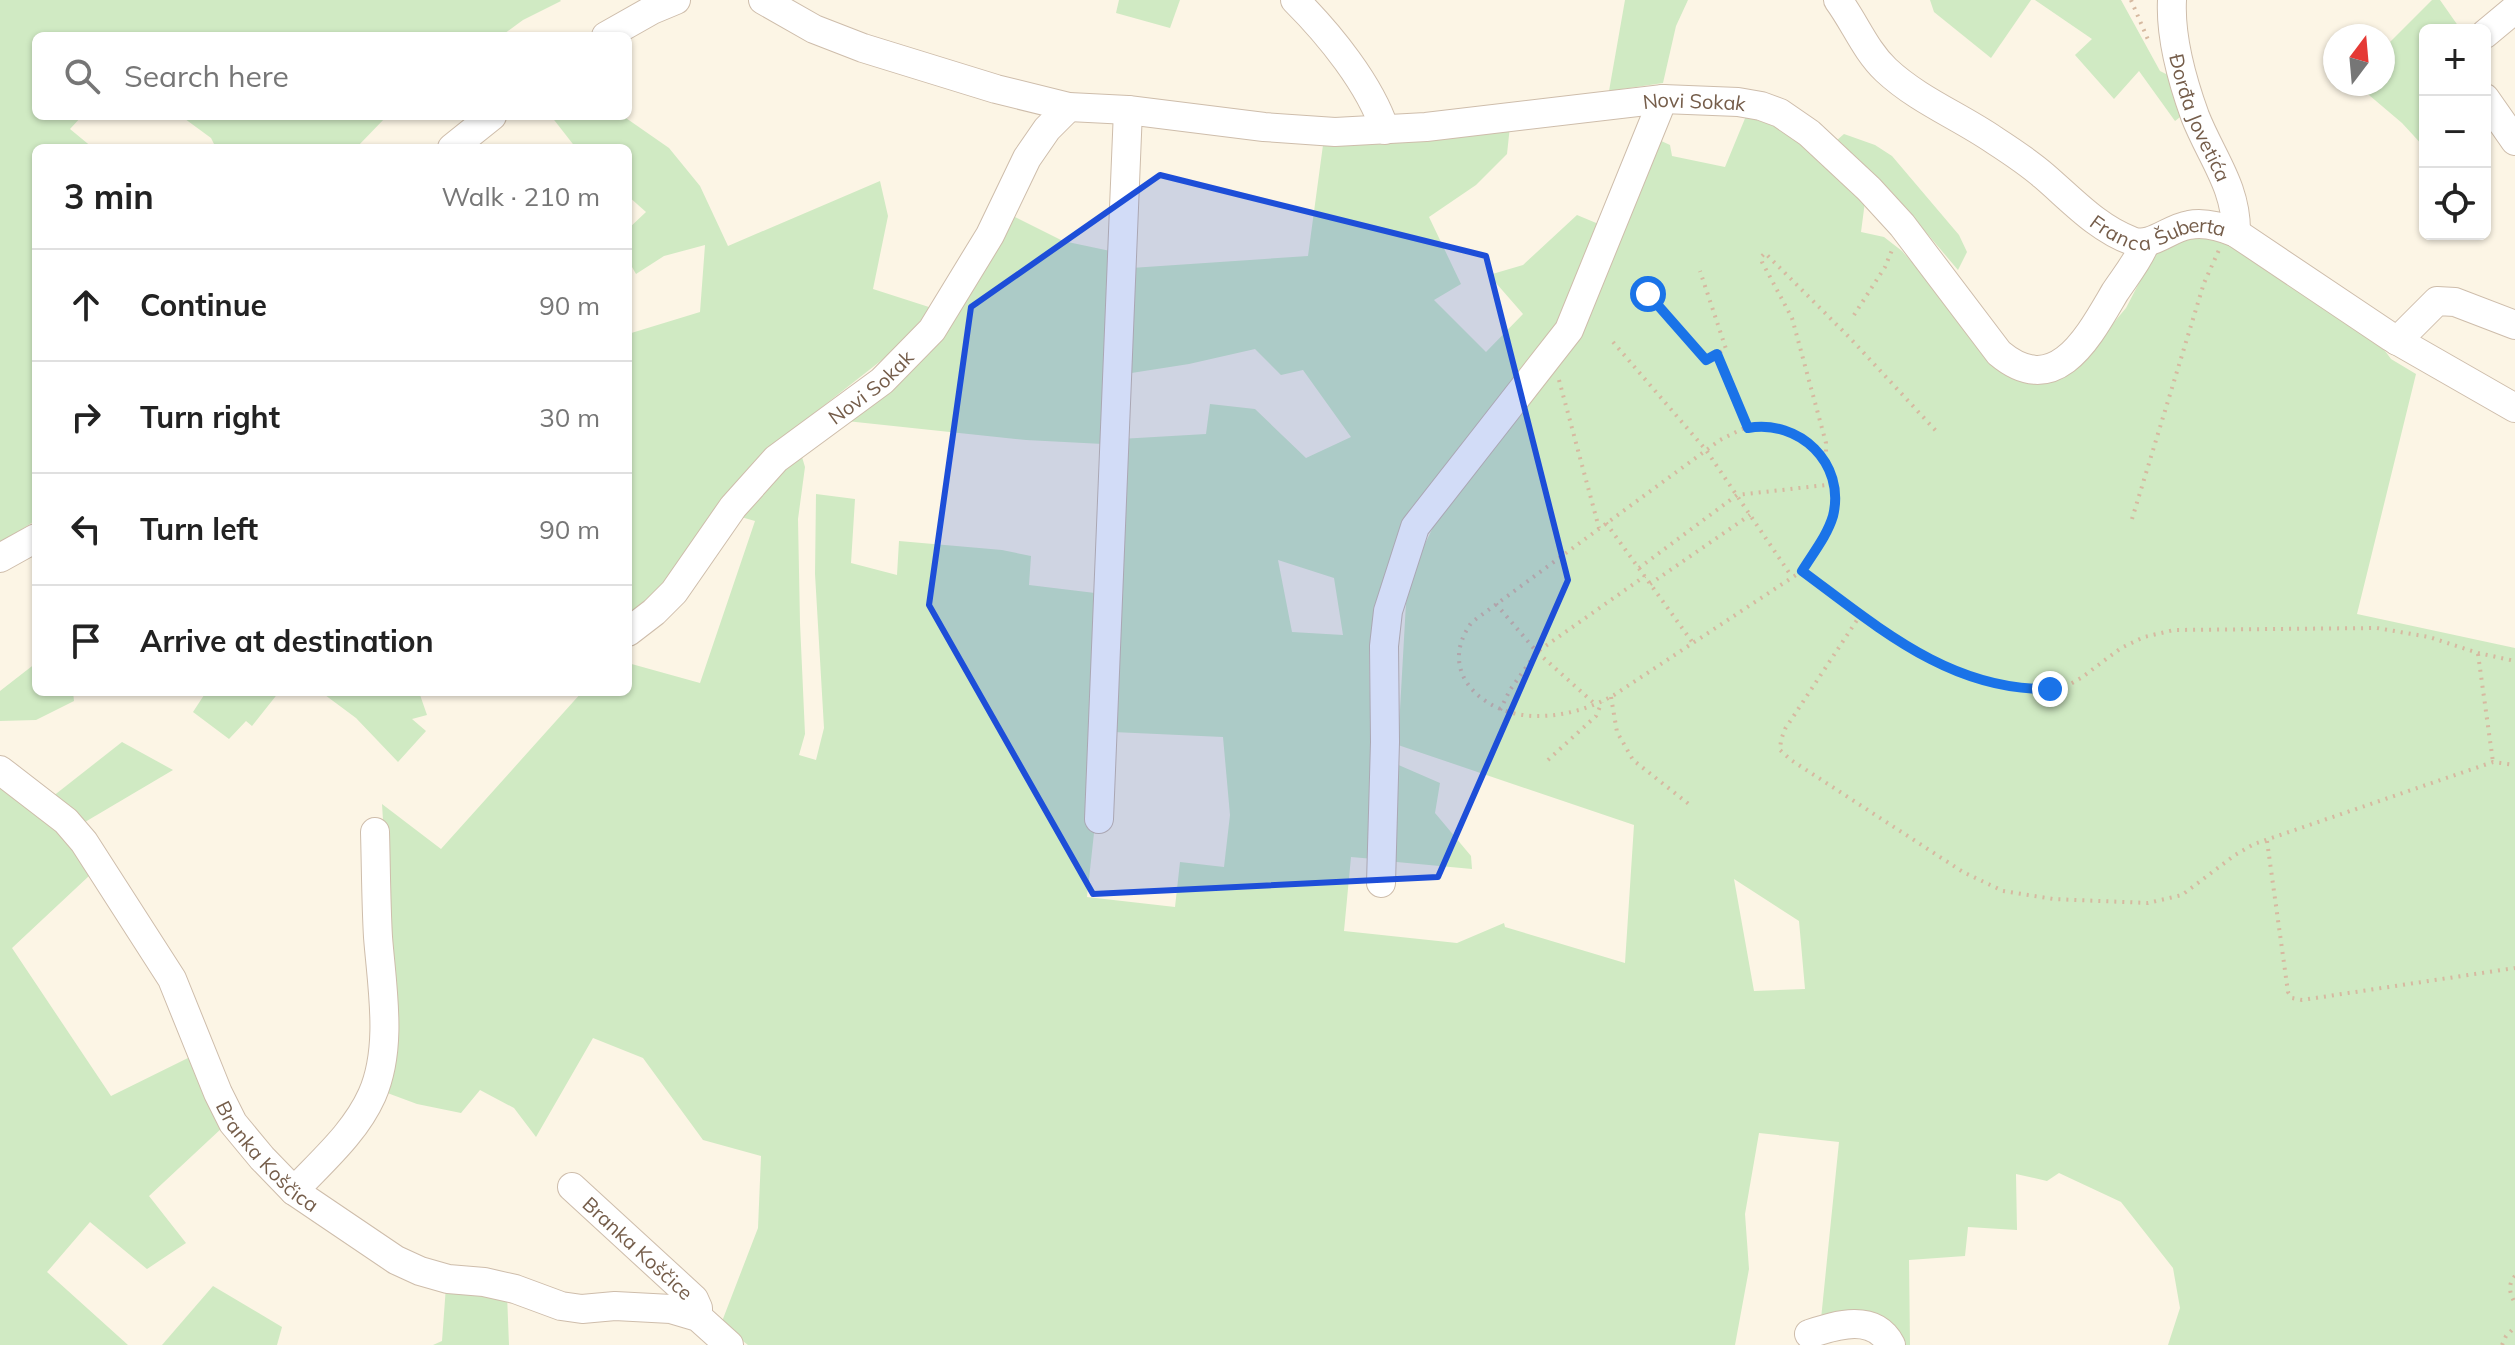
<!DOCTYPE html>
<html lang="en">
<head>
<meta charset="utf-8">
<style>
	:root { --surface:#fff; --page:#f6f6f6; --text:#222; --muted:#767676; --line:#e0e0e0 }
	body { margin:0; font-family:Mulish,sans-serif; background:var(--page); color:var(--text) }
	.controls { position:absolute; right:24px; top:24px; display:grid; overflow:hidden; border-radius:12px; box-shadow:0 2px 6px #0004 }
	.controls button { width:72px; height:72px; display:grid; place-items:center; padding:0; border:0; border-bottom:2px solid var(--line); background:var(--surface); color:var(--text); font:40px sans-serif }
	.compass { position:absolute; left:2323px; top:24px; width:72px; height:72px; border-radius:50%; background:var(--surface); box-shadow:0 2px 6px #0004; rotate:16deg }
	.stop { position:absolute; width:24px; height:24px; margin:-18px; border:6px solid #1a73e8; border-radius:50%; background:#fff }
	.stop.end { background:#1a73e8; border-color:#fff; box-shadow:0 2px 8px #0008 }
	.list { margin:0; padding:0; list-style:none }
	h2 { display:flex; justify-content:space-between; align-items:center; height:104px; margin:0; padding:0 32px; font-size:34px }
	h2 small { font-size:26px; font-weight:400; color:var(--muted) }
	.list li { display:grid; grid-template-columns:52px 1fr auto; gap:24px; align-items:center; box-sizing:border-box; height:112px; padding:0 32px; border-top:2px solid var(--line) }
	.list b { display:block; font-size:30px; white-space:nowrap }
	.list em { font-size:26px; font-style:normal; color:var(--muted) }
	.icon { flex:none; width:44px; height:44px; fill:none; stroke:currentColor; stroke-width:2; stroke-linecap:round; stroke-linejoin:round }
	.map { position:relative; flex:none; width:2515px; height:1345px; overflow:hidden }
	.search { position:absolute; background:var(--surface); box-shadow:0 2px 6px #0004; left:32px; top:32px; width:600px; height:88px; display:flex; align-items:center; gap:20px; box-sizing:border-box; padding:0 28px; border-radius:12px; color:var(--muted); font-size:30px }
	.panel { position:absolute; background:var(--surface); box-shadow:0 2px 6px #0004; left:32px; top:144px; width:600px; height:552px; border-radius:12px }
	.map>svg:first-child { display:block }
	.green { fill:#d0eac3; fill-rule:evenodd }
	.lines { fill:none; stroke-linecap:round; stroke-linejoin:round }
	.minor-casing { stroke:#cebdab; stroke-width:30 }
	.path { stroke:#d6b9a0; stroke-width:4; stroke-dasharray:2 6; stroke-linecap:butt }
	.minor { stroke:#fff; stroke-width:28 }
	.route { stroke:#1a73e8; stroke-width:10 }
	.marked { fill:#1d4ed8; fill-opacity:0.2; stroke:#1d4ed8; stroke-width:6; stroke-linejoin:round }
	.labels { text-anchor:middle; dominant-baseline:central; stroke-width:8; stroke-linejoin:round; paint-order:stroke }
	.street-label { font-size:20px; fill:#755d4a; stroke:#fff9eb }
</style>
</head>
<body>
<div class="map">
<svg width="2515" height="1345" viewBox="0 0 2515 1345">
	<rect width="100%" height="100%" fill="#fcf5e5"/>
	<g class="green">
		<path d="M0,0H560L561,1L523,20L501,36H36V116H82L70,129L93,148H36V520L0,544Z"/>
		<path d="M1119,0H1180L1170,28L1116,13Z"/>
		<path d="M1625,0H1688L1676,26L1663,83L1609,91Z"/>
		<path d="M1930,0H2031L1991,58L1934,12Z"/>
		<path d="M2035,0H2121L2160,71L2178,80L2184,114L2175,121L2139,71L2114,99L2075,55L2092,39Z"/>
		<path d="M2432,0H2440L2461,30H2425V148L2402,123L2356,84H2383V49Z"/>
		<path d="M181,116H387L356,148H216L211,138Z"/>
		<path d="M551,116H623L669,148L700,186L728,246L880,181L888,216L873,289L932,308L892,352L794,429L663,586L628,619V334L700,312L705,245L664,256L636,274L628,260V229L646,212L628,196V148H576Z"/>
		<path d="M1746,116L1786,130L1866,194L1861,232L1884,237L1902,251L1999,361L2089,352L2126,308L2153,256L2165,245L2196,235L2239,245L2380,344L2391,359L2416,374L2357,614L2515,648V1345H2168L2180,1308L2173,1268L2121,1202L2059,1173L2047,1181L2016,1174L2017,1230L1968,1227L1965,1256L1909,1260L1910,1345H1899L1821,1319L1839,1142L1759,1133L1745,1214L1749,1269L1735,1345H748L721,1324L758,1228L761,1156L703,1140L643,1058L593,1038L536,1137L514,1108L480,1090L461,1113L417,1104L382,1091L396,1031L382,804L441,849L582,692H628V663L700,683L755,521L741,517L790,459L802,457L805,467L798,519L800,623L805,734L799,755L816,760L824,728L815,574L816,494L855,499L851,563L897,575L899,541L1002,550L1031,556L1029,585L1095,593V824L1087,897L1175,907L1180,862L1224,867L1230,815L1223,737L1113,732L1120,439L1206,434L1210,404L1255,409L1306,458L1351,437L1303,370L1281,375L1255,349L1189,364L1125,374L1131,268L1308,256L1323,145L1510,126L1507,154L1476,185L1429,217L1461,284L1434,300L1486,352L1523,314L1489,275L1523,265L1577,215L1601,225L1563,322L1375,609L1369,655L1374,859L1351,857L1344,931L1457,943L1504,923L1505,927L1625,963L1634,825L1398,745L1406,603L1418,558L1439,515L1547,368L1657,139L1670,145L1672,156L1725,167ZM1278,560L1334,578L1343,635L1292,632ZM1734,879L1799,921L1805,989L1754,991Z"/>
		<path d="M1844,134L1875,145L1892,156L1959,235L1967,252L1958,270L1891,191L1836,141Z"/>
		<path d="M1007,213L1063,241L1115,252L1103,444L1026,440L837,420L899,381Z"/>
		<path d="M36,663V692H73L74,701L36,720L0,721V691Z"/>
		<path d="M206,692H279L252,726L246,721L229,739L193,712Z"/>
		<path d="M321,692H419L427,715L412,719L426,731L398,762L356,718Z"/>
		<path d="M122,742L173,770L85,822L52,797Z"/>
		<path d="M1387,760L1440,783L1435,813L1471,856L1472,869L1386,861Z"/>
		<path d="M0,779L52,819L90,875L12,948L111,1096L192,1056L223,1127L149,1196L186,1243L147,1269L90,1222L47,1272L128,1345H0Z"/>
		<path d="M213,1286L282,1327L277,1345H162Z"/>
		<path d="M446,1286L507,1294L509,1345H433L442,1341Z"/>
	</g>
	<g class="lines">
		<defs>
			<g id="minor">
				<path id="s1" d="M763,0L814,29L863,48L996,89L1069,107L1128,110L1264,127L1335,132L1426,127L1663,99L1738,102L1761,106L1780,113L1809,133L1869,189L1902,225L1999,353C2056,401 2089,336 2115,292C2125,277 2138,261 2145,244"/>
				<path d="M1295,0C1329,34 1370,84 1385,130"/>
				<path id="s2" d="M1838,0C1855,23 1865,50 1886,70C1918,100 1959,116 1994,140C2011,151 2029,163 2044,176C2072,200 2097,228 2132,241C2151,248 2169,228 2189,225C2204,222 2222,227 2236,233L2391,337L2515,408"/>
				<path id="s3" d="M2172,0C2170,38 2182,80 2195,116C2211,157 2237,187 2236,233"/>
				<path d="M2485,34L2515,9"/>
				<path d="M606,36L652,10L676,0"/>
				<path d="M2485,98L2515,141"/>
				<path d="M452,148L492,116"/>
				<path d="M2397,341L2437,301L2455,302L2515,325"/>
				<path d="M0,558L36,538"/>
				<path id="s4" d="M628,632L654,612L674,592L733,507L776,459L882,381L932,330L990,235L1027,158L1047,129L1069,107"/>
				<path id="s5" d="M0,770L66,821L84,842L172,979L218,1093L233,1123L262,1158L294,1191L396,1260L420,1271L448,1279L484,1282L515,1289L561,1306L582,1309L615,1306L671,1309L698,1317L729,1345"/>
				<path d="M1099,819L1128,110"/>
				<path d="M1381,883L1385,742L1384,646L1388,611L1415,527L1569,330L1663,99"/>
				<path id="s6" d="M572,1187L694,1299L698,1308V1317"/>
				<path d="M294,1191C322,1161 355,1133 372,1095C393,1047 382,988 378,937C376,902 376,866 375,832"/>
				<path d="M1809,1334C1837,1325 1874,1313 1891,1345"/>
			</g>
		</defs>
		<use href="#minor" class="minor-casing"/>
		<g class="path">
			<path d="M2131,0L2149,42"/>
			<path d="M1648,294L1706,360L1726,349L1700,271"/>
			<path d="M1854,315L1885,267L1892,250"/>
			<path d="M1613,342L1706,450L1792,577"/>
			<path d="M1717,354L1748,428"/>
			<path d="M1559,380L1599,528"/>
			<path d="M1756,427L1787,431L1800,438L1822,458L1835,484L1836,499L1829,527L1802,571L1614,695C1591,708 1565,716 1538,716C1486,717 1434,673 1472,622L1720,440L1742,429Z"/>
			<path d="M1822,458L1826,453V443L1792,318L1762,262L1761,257L1765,253L1849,337L1937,432"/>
			<path d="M2132,519L2204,283L2219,250"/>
			<path d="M1606,523L1693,643"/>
			<path d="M1639,568L1737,495L1835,484"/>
			<path d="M1802,571L1925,658L1987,683L2021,690L2050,689L2067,686L2081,678L2121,648L2144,637L2174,630L2377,628L2429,637L2478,653L2515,661"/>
			<path d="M1650,584L1750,515"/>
			<path d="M1496,604L1537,652L1595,704"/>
			<path d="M1861,614L1785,729L1781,740L1780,750L1791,760L1963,872L2003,891L2053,899L2148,903L2182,895L2235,855L2254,844L2493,762L2515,765"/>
			<path d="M2478,654L2493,762"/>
			<path d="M1611,697L1617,732L1633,760L1690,805"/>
			<path d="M1500,710L1510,690L1537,652L1645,576"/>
			<path d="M1548,760L1596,716L1602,702"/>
			<path d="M2267,841L2288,992L2292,998L2302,1000L2515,968"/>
			<path d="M2515,1276C2507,1285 2510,1294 2515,1303"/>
			<path d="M2502,1345L2506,1336L2515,1327"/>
		</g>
		<use href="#minor" class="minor"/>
	</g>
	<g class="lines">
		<path class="route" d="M1648,294L1706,360L1717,354L1748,428C1799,419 1846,463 1833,516C1827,536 1813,553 1802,571C1878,627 1950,691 2050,689"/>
	</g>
	<path class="marked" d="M1160,175L1486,256L1568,580L1438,877L1093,894L929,605L971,307Z"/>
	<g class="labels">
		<g class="street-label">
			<text stroke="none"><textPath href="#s1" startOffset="954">Novi Sokak</textPath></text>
			<text stroke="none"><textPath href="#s3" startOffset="122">Đorđa Jovetića</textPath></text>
			<text stroke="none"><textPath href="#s2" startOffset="412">Franca Šuberta</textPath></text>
			<text stroke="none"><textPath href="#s4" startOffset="348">Novi Sokak</textPath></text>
			<text stroke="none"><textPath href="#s5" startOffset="478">Branka Koščica</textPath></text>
			<text stroke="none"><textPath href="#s6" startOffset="90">Branka Koščice</textPath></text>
		</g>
	</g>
</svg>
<div class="controls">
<button>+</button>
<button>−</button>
<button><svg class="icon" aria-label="locate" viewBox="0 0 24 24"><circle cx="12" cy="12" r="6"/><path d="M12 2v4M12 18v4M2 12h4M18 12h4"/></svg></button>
</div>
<svg class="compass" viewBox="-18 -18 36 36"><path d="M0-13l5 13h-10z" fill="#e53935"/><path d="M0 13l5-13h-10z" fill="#767676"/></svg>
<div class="stop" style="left:1648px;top:294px"></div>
<div class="stop end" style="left:2050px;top:689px"></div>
<div class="search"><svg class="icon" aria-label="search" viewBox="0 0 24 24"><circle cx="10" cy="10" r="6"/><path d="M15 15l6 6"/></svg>Search here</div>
<section class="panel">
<h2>3 min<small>Walk · 210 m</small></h2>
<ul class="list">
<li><svg class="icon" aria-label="ahead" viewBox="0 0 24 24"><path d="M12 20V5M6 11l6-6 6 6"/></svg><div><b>Continue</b></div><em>90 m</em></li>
<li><svg class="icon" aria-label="right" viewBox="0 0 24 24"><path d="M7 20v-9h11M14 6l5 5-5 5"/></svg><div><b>Turn right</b></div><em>30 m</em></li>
<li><svg class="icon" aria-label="left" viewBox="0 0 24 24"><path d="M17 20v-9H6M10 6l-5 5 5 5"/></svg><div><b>Turn left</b></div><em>90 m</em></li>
<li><svg class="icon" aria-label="arrive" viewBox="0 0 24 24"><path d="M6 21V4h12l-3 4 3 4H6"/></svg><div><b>Arrive at destination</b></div></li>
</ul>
</section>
</div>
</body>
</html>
